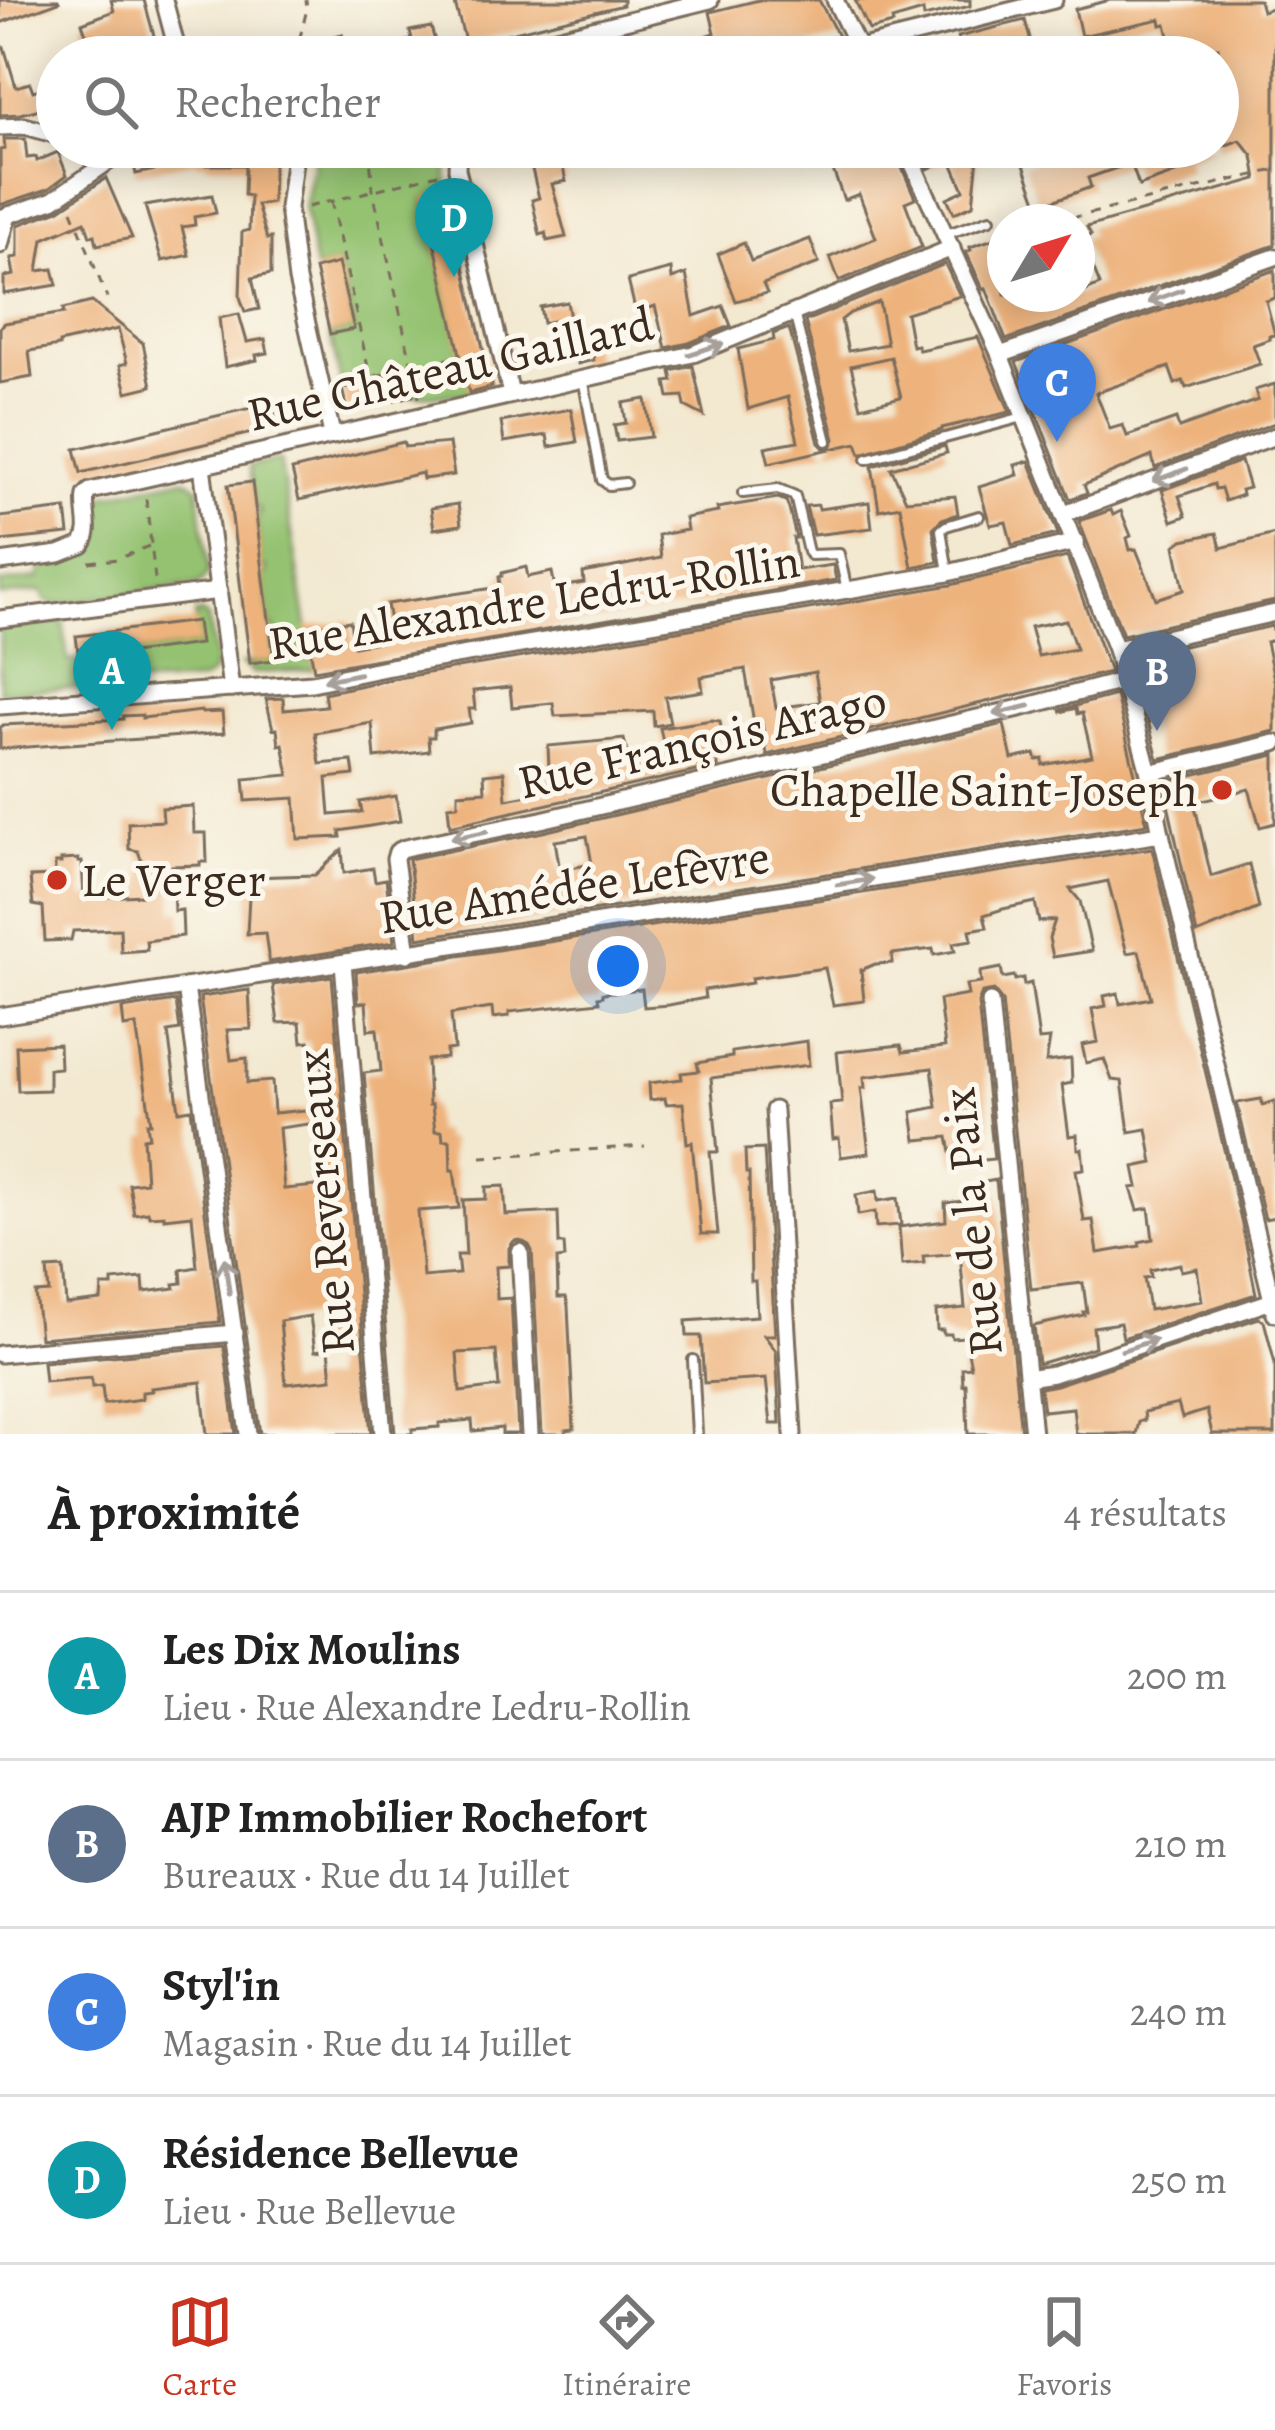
<!DOCTYPE html>
<html lang="fr">
<head>
<meta charset="utf-8">
<style>
	:root { --surface:#fff; --page:#f6f6f6; --text:#222; --muted:#767676; --line:#e0e0e0; --accent:#c8321e }
	body { margin:0; font-family:Alegreya,serif; background:var(--page); color:var(--text) }
	.compass { position:absolute; left:987px; top:204px; width:108px; height:108px; border-radius:50%; background:var(--surface); box-shadow:0 6px 30px #0003; rotate:52deg }
	.you { position:absolute; left:618px; top:966px; width:42px; height:42px; margin:-30px; border:9px solid #fff; border-radius:50%; background:#1a73e8; box-shadow:0 0 0 18px #1a73e833 }
	.badge { display:grid; place-items:center; width:78px; height:78px; border-radius:50%; background:var(--accent); color:#fff; font-size:39px; font-weight:700 }
	.pin { position:absolute; translate:-50% -99px; filter:drop-shadow(0 3px 6px #0008) }
	.pin::after { content:''; position:absolute; top:63px; width:42px; height:36px; background:inherit; clip-path:polygon(0 0,100% 0,50% 100%) }
	.list { margin:0; padding:0; list-style:none }
	h2 { display:flex; justify-content:space-between; align-items:center; height:156px; margin:0; padding:0 48px; font-size:51px }
	h2 small { font-size:39px; font-weight:400; color:var(--muted) }
	.list li { display:grid; grid-template-columns:78px 1fr auto; gap:36px; align-items:center; box-sizing:border-box; height:168px; padding:0 48px; border-top:3px solid var(--line) }
	.list b { display:block; font-size:45px; white-space:nowrap }
	.list p { margin:0; font-size:39px; white-space:nowrap; color:var(--muted) }
	.list em { font-size:39px; font-style:normal; color:var(--muted) }
	.icon { flex:none; width:66px; height:66px; fill:none; stroke:currentColor; stroke-width:2; stroke-linecap:round; stroke-linejoin:round }
	.map { position:relative; flex:none; width:1275px; height:1434px; overflow:hidden }
	.search { position:absolute; background:var(--surface); box-shadow:0 6px 30px #0003; left:36px; right:36px; top:36px; height:132px; display:flex; align-items:center; gap:30px; box-sizing:border-box; padding:0 42px; border-radius:66px; color:var(--muted); font-size:45px }
	.sheet { height:828px; background:var(--surface) }
	nav { display:flex; justify-content:space-around; align-items:center; box-sizing:border-box; height:168px; border-top:3px solid var(--line); background:var(--surface); font-size:33px; color:var(--muted) }
	nav a { display:grid; justify-items:center; gap:6px }
	nav .on { color:var(--accent) }
	.map>svg:first-child { display:block }
	.green { fill:#94c271; stroke:#687648; stroke-width:3 }
	.building { fill:#eeb37d; fill-rule:evenodd }
	.lines { fill:none; stroke-linecap:round; stroke-linejoin:round }
	.service-casing { stroke:#7b6d5d; stroke-width:14 }
	.minor-casing { stroke:#7b6d5d; stroke-width:21 }
	.path { stroke:#7b6d5d; stroke-width:3; stroke-dasharray:9 9; stroke-linecap:butt }
	.service { stroke:#fff; stroke-width:8 }
	.minor { stroke:#fff; stroke-width:15 }
	.oneway { stroke:#a79f9a }
	.poi-dot { fill:#c8321e; stroke:#fbf7ec; stroke-width:4.5 }
	.labels { text-anchor:middle; dominant-baseline:central; stroke-width:10; stroke-linejoin:round; paint-order:stroke }
	.street-label { font-size:48px; fill:#3b2a1e; stroke:#fbf7ec }
	.poi-label { font-size:48px; fill:#3b2a1e; stroke:#fbf7ec; text-anchor:end }
</style>
</head>
<body>
<div class="map">
<svg width="1275" height="1434" viewBox="0 0 1275 1434">
	<rect width="100%" height="100%" fill="#fbf7ec"/>
	<filter id="ink" filterUnits="userSpaceOnUse"><feTurbulence type="fractalNoise" baseFrequency=".00833" numOctaves="2"/><feDisplacementMap in="SourceGraphic" scale="24" xChannelSelector="R" yChannelSelector="G"/><feConvolveMatrix kernelMatrix="1 2 1 2 8 2 1 2 1" color-interpolation-filters="sRGB"/></filter>
	<filter id="wash" filterUnits="userSpaceOnUse"><feTurbulence type="fractalNoise" baseFrequency=".004" numOctaves="4" result="noise"/><feDisplacementMap in="SourceGraphic" scale="48" xChannelSelector="R" yChannelSelector="G"/><feGaussianBlur stdDeviation="2.7" result="paint"/><feColorMatrix in="noise" values="0 0 0 0 0 0 0 0 0 0 0 0 0 0 0 0 0 1.4 0 .05"/><feComposite in="paint" operator="in"/></filter>
	<g filter="url(#wash)">
		<rect width="100%" height="100%" fill="#f3e9d1"/>
		<g class="green">
			<path d="M316,147H447V193L424,199L470,394L413,396L406,373L342,388L330,334L354,328L338,264L315,269L304,208Z"/>
			<path d="M280,460L314,670L253,673L242,664L273,660L271,634L275,633L274,627H270L263,575L267,573L266,567H262L256,515L260,514L259,508H255L249,466Z"/>
			<path d="M180,479H186L198,487L209,573L200,584L54,604L46,601L41,591L0,596V583L39,578L40,568L44,565C54,562 65,561 75,557C106,546 87,514 104,496Z"/>
			<path d="M202,613L208,618L216,663L212,674L201,681L0,692V628L63,621L68,661L199,644L195,614Z"/>
		</g>
		<g id="blocks">
			<g class="building">
				<path d="M0,0H58L59,2L0,23Z"/>
				<path d="M111,0H144L160,57H85L81,43L88,40L82,23L114,11Z"/>
				<path d="M469,0H623V5L466,44L455,4Z"/>
				<path d="M759,0H819L839,38L766,57H654L653,51L705,39V36L715,33L710,12Z"/>
				<path d="M855,0H970V6L924,17L923,11L892,20L893,24L869,30Z"/>
				<path d="M1110,0H1259L1262,11L1275,7V245L1006,340L986,288L983,289L966,252L971,250L970,247L1005,235V294H1079L1100,285L1084,245V238L1091,235L1087,227L1257,179L1253,156L1240,140L1218,148V47L1174,57L1166,24L1161,25L1160,19L1081,36L1075,9Z"/>
				<path d="M1025,20L1035,57H963L958,37Z"/>
				<path d="M431,27L438,52L410,57L406,41L412,40L410,31Z"/>
				<path d="M342,34L350,57H274V52Z"/>
				<path d="M0,47H4L16,87L30,83L33,91L48,87L52,106L21,114L0,115Z"/>
				<path d="M4,139H25L27,158L36,157L37,161L58,152L67,175L48,189L0,205V150L5,149Z"/>
				<path d="M192,147H274L272,203L257,205L267,239L271,238V274L252,278L259,309L245,312L240,297L242,232L249,230L250,196L244,195L245,165H206V162L198,164L197,161L136,174L133,161Z"/>
				<path d="M819,147H893L915,198L905,202L922,247L839,281L830,257L876,238L859,194L844,200L831,165L828,166Z"/>
				<path d="M918,147H985L978,157L973,205L954,213L947,198L964,190L950,158L928,169Z"/>
				<path d="M1075,147H1212L1213,149L1186,159L1190,168L1139,186L1131,163L1088,178L1091,187L1039,206L1024,165Z"/>
				<path d="M559,150L566,181L552,184L566,237L547,241L546,233L540,235L532,200L539,198L529,157Z"/>
				<path d="M106,178L132,238L97,245L95,235L90,236L85,221L43,239L38,271L53,269L57,285L4,294V277L14,275L11,258L18,257V225L59,210Z"/>
				<path d="M447,193L492,387L469,393L424,198Z"/>
				<path d="M212,195L216,213L194,217L195,225L182,227L189,255L162,261L145,206Z"/>
				<path d="M810,239L819,263L763,284L767,293L736,301L718,254L744,243L751,261Z"/>
				<path d="M338,263L354,329L330,334L315,269Z"/>
				<path d="M945,264L960,296L906,313L912,346L917,345L919,350L978,337L1010,412L942,428V430L861,454L857,443L769,463L765,447L798,441L788,397L748,409L738,349L774,340L773,334L789,328L819,443L824,448L830,449L835,439L805,321ZM879,302L887,344L848,351L841,320L850,313ZM891,357L901,397L861,407L851,366Z"/>
				<path d="M671,269L672,279L686,274L694,316L723,306L731,326L689,343L666,348L655,306L636,313L628,280Z"/>
				<path d="M1275,270V298L1266,301L1275,335L1269,336L1270,339L1253,345L1260,364L1186,388L1183,381L1175,384L1169,367L1096,393L1110,429L1123,425L1127,436L1176,419L1179,428L1258,400L1255,390L1275,384V423L1155,468L1152,456L1084,485L1087,493L1070,499L1016,362Z"/>
				<path d="M92,302L143,343L152,386L127,392L120,365L127,363L118,329L59,343V346L29,351L32,377L0,383V327L5,323L64,313L63,309Z"/>
				<path d="M567,302L570,318L543,323L540,307Z"/>
				<path d="M239,314L247,342L265,339L268,353L256,355L257,360L225,367L219,318Z"/>
				<path d="M588,330L594,360L578,364L572,333Z"/>
				<path d="M693,366L704,416L685,406L683,396L669,397L666,382L673,381L671,371Z"/>
				<path d="M407,373L413,396L347,411L342,388Z"/>
				<path d="M646,399L651,437L617,441L614,425L626,423L623,403Z"/>
				<path d="M272,403L277,427L81,473L75,449Z"/>
				<path d="M571,409L577,442L549,447L547,435L504,442L501,422Z"/>
				<path d="M403,442L405,447L449,443L454,475L423,479L422,473L299,500L292,470Z"/>
				<path d="M945,446L947,453L891,468L906,500L955,496L958,514L942,519L933,528L938,562L912,567L900,506L879,510L872,466Z"/>
				<path d="M1029,461L1058,534L1012,545L1006,522L990,525L979,487L1018,475L1015,465Z"/>
				<path d="M1241,461L1249,488L1241,490L1242,495L1225,501L1221,488L1215,489L1214,484L1179,496L1186,516L1172,521L1162,490Z"/>
				<path d="M252,482L274,660L250,663L228,485Z"/>
				<path d="M778,498L786,501L789,509L796,538H793L798,570L833,565L836,580L314,670L306,627L350,621L354,646L393,639L387,604L500,587L499,577L502,576V573L526,567L528,577L552,572L555,588L584,583L583,573L661,558L658,535L687,530L685,518L718,512L717,508Z"/>
				<path d="M869,502L872,528L813,535L806,506L818,505L819,509Z"/>
				<path d="M458,504L461,525L434,529L431,508Z"/>
				<path d="M66,509L69,534L0,541V517Z"/>
				<path d="M1111,510L1113,515L1121,511L1131,536L1127,538L1130,550L1136,549L1156,599L1184,590L1175,546L1183,540L1217,533L1221,548L1275,534V601L1123,635L1079,521Z"/>
				<path d="M1067,557L1110,672L767,755L762,722L754,723L745,669L701,677L703,691L665,697L670,723L654,726L653,711L555,716L553,703L512,707L510,687L473,691L475,709H469L471,723L434,729V737H428L429,751L375,758L372,723L315,733L320,764L352,761L354,775L327,778L330,815L362,812L360,802L396,796L400,821L340,831L341,837L298,839L295,798L246,801L244,779L289,775L283,744L279,745L277,729H273L266,699L283,698L284,710L326,706L324,693L392,679L951,585ZM1066,620L1076,649L1038,656L1030,627ZM815,672L820,702L776,708L771,680Z"/>
				<path d="M197,621L200,644L79,660L76,636Z"/>
				<path d="M1272,626L1275,640L1266,642L1275,684V731L1158,759L1131,658Z"/>
				<path d="M1116,695L1147,824L418,938L409,859L543,832L1004,724L1012,759L1035,754L1037,760L1043,759V765L1092,756L1082,713L1077,714L1076,708L1061,712L1060,710ZM587,836L592,864L560,870L555,841Z"/>
				<path d="M201,711L202,713L222,712L224,733L0,749V728L3,725L123,719V716L142,715V718Z"/>
				<path d="M712,720L720,721L722,736L713,738L718,766L450,826L448,806L458,805V793L485,791L484,774L504,772L506,799L550,791L548,746L624,739L629,759L665,752L660,728Z"/>
				<path d="M1275,755V823L1260,827L1249,789L1194,802L1211,876L1249,864L1259,908L1197,934L1163,782Z"/>
				<path d="M193,806L194,833H206L207,862H200V865L172,866L174,911L182,910L183,936L146,941L147,950L121,952L120,929L73,931L71,940L45,941L43,907L33,905L30,877L55,876V863H61V860L78,859V862H82L84,898L143,895L142,862L138,851L129,849L128,823L163,821L162,808Z"/>
				<path d="M1152,848L1242,1225L1256,1294L1123,1338L1120,1323L1093,1327L1095,1347L1038,1364L1034,1326L1084,1315L1083,1312H1087L1083,1283L1031,1289L1002,1001L994,991L982,993L978,1003L994,1159L953,1163L948,1137L916,1140L912,1112L937,1107L932,1068L864,1077L865,1088H861L869,1153L841,1157L839,1138L833,1139L830,1104L842,1103L837,1052L901,1045L903,1052L945,1047L939,1000L968,995L966,985L981,983L980,972L1001,968L1003,978L1014,976L1015,980L1023,978L1024,985L1031,983L1039,1040L1050,1039L1046,1062L1071,1059L1072,1083L1062,1085L1069,1136L1077,1135L1078,1149H1082L1084,1169L1076,1170L1084,1221L1093,1220L1098,1253L1140,1246L1139,1242L1153,1239L1149,1208L1138,1210L1131,1188L1138,1187L1134,1167L1153,1163L1147,1129L1129,1132L1122,1081L1112,1080L1104,1059L1086,1063L1082,1045L1098,1042L1092,1009L1106,1006L1104,996L1118,993L1120,1004L1151,998L1139,951L1127,953L1108,881L1070,889L1080,901L1092,951L1053,957L1049,938L1055,920L1039,922L1035,902L1003,909L984,915L987,927L970,930L972,940L953,943L955,951L934,955L933,949L892,954V963L875,964L861,970L864,1001L833,1005L825,968L751,978L752,983L704,990L705,998L669,1005L644,1007L642,989L603,993V996L598,997L599,1002L509,1012V1016L493,1018L492,1008L451,1014L454,1049L446,1050V1058L427,1060L429,1105H432L435,1131H442L443,1140H450L451,1170H454L459,1208L418,1211L423,1277L459,1274L457,1255H466L463,1200L486,1199V1187L504,1186L506,1215L558,1212L559,1244H564L565,1258L557,1259L558,1297H566L568,1306L574,1429L566,1430V1434H542L532,1251L529,1245L520,1240L514,1241L509,1248V1266L496,1267L497,1299L511,1298L518,1434H502V1428L473,1431L472,1420L439,1423V1427L412,1429V1434H395L364,1073L381,1071L377,1029L368,1030L366,1002L358,1003L356,972ZM1180,1264L1181,1271L1197,1268L1202,1301L1149,1310L1144,1278L1151,1277L1150,1270ZM496,1351L499,1387L460,1392L457,1353Z"/>
				<path d="M342,850L344,873L373,868L375,881L386,879L394,942L269,962L265,933L247,934L250,877L315,875Z"/>
				<path d="M332,976L371,1434H260L200,997L249,990L251,1029L227,1030L231,1060L247,1058V1083L272,1081L274,1113L327,1108L322,1058L311,1060L309,1041L302,1042L300,1022L278,1023L273,985ZM316,1123L318,1186L284,1189L279,1128ZM310,1316L315,1351L329,1349L332,1379L286,1384L280,1321Z"/>
				<path d="M176,1001L180,1030L168,1032L179,1111L191,1109L220,1322L40,1338L35,1293L49,1292L47,1269L63,1268L66,1304L101,1300L102,1286H112V1281L143,1278L144,1292L175,1288L174,1284L182,1283L181,1270L197,1267L192,1215L164,1218V1215L149,1216L148,1212L134,1214L129,1184L146,1182L143,1138L149,1137L147,1123H151L136,1025L124,1027L122,1009Z"/>
				<path d="M807,1041L809,1065L711,1078L718,1152H710L718,1234H701L692,1142L687,1143L683,1103L666,1104L665,1098L650,1100L649,1083L682,1079L681,1073L699,1071L697,1063L732,1057V1052Z"/>
				<path d="M59,1044L60,1068L49,1069V1090L18,1091L16,1046Z"/>
				<path d="M1261,1099L1262,1105L1275,1101V1217L1265,1219L1237,1103Z"/>
				<path d="M764,1149L775,1335H764L776,1351L780,1424H771L766,1379L704,1383L701,1336H687L686,1321L757,1316L755,1281H751L749,1173H746L745,1150Z"/>
				<path d="M996,1180L1021,1434H968L966,1384L963,1385L962,1368L971,1367L965,1337L952,1338L951,1334H943V1330H937L936,1311L965,1308L960,1253L923,1256L924,1263L902,1265L899,1227L946,1221L945,1203L981,1199L980,1183Z"/>
				<path d="M877,1191L878,1201L898,1198L901,1225L876,1227L875,1212L858,1215L856,1195Z"/>
				<path d="M1259,1318L1264,1321L1275,1364V1434H1212L1207,1410L1182,1418L1178,1404L1144,1412L1145,1420L1139,1422L1136,1434H1076L1073,1408L1043,1411L1040,1388L1056,1385Z"/>
				<path d="M224,1346L236,1434H207L201,1382L151,1388L152,1391L142,1392V1399L104,1404L102,1386L92,1387L91,1378L45,1382L43,1362Z"/>
			</g>
		</g>
	</g>
	<g filter="url(#ink)">
		<use href="#blocks" fill-opacity="0" stroke="#7b6d5d" stroke-width="3"/>
		<g class="lines">
			<defs>
				<g id="service">
					<path d="M947,234L990,219"/>
					<path d="M794,313L827,441"/>
					<path d="M583,378L602,480L609,485L625,483"/>
					<path d="M867,459L1023,417"/>
					<path d="M743,493L778,489L795,496L808,552L811,555L839,554L847,590"/>
					<path d="M948,572L941,530L946,526L979,516"/>
					<path d="M693,1360L697,1434"/>
				</g>
				<g id="minor">
					<path d="M164,0L179,57"/>
					<path d="M835,0L863,57"/>
					<path d="M479,57L710,0"/>
					<path d="M822,57L1054,0"/>
					<path d="M0,127L25,126L57,135"/>
					<path d="M102,147L122,152L140,147"/>
					<path d="M296,147L288,208L297,280L332,434"/>
					<path d="M458,147L457,169L511,394"/>
					<path d="M905,147L1000,355L1116,649L1149,773L1161,834L1275,1313"/>
					<path d="M0,218L53,200L122,152"/>
					<path d="M0,245L8,215"/>
					<path d="M1000,355L1275,257"/>
					<path d="M202,466L231,689"/>
					<path d="M1064,514L1275,436"/>
					<path d="M0,562L59,554L82,545C93,529 83,513 86,495L90,491L693,354L952,248"/>
					<path d="M0,619L219,591"/>
					<path d="M1116,649L1275,613"/>
					<path d="M0,706L312,683L390,667L948,573L1076,542"/>
					<path d="M1149,773L1275,743"/>
					<path d="M408,954L395,859L397,852L405,848L541,820L1020,708L1126,680"/>
					<path d="M343,963L383,1434"/>
					<path d="M186,987L248,1434"/>
					<path d="M990,1002L1033,1434"/>
					<path d="M0,1016L1161,834"/>
					<path d="M774,1110L793,1434"/>
					<path d="M520,1252L530,1434"/>
					<path d="M0,1354L235,1333"/>
					<path d="M1027,1378L1053,1374L1275,1300"/>
				</g>
			</defs>
			<use href="#service" class="service-casing"/>
			<use href="#minor" class="minor-casing"/>
			<g class="path">
				<path d="M295,57L307,9L306,0"/>
				<path d="M369,147L373,191L419,398"/>
				<path d="M331,201L370,376"/>
				<path d="M308,207L438,174"/>
				<path d="M72,210L107,298"/>
				<path d="M1054,222L1275,170"/>
				<path d="M340,384L461,356"/>
				<path d="M146,499L155,579"/>
				<path d="M89,562L118,559L149,546"/>
				<path d="M481,1157L645,1146"/>
			</g>
			<use href="#service" class="service"/>
			<use href="#minor" class="minor"/>
		</g>
		<defs><path id="oneway-shaft" d="M-6 0H5M1.5-3L5.5 0L1.5 3" fill="none" stroke-width="1.6" stroke-linecap="round" stroke-linejoin="round" transform="scale(3)"/></defs>
		<g class="oneway">
			<use href="#oneway-shaft" transform="translate(1165 296) rotate(160)"/>
			<use href="#oneway-shaft" transform="translate(706 349) rotate(-18)"/>
			<use href="#oneway-shaft" transform="translate(1170 475) rotate(160)"/>
			<use href="#oneway-shaft" transform="translate(342 677) rotate(169)"/>
			<use href="#oneway-shaft" transform="translate(1012 710) rotate(167)"/>
			<use href="#oneway-shaft" transform="translate(469 835) rotate(168)"/>
			<use href="#oneway-shaft" transform="translate(855 882) rotate(-9)"/>
			<use href="#oneway-shaft" transform="translate(227 1276) rotate(-98)"/>
			<use href="#oneway-shaft" transform="translate(1139 1345) rotate(-18)"/>
		</g>
	</g>
	<g class="poi-dot">
		<circle cx="1222" cy="790" r="12"/>
		<circle cx="57" cy="880" r="12"/>
	</g>
	<g class="labels">
		<g class="street-label">
			<text transform="translate(450 369) rotate(-13)">Rue Château Gaillard</text>
			<text transform="translate(534 602) rotate(-9)">Rue Alexandre Ledru-Rollin</text>
			<text transform="translate(702 741) rotate(-13)">Rue François Arago</text>
			<text transform="translate(574 887) rotate(-9)">Rue Amédée Lefèvre</text>
			<text transform="translate(325 1202) rotate(-95)">Rue Reverseaux</text>
			<text transform="translate(972 1222) rotate(-96)">Rue de la Paix</text>
		</g>
		<g class="poi-label">
			<text x="1198" y="790">Chapelle Saint-Joseph</text>
			<text x="81" y="880" text-anchor="start">Le Verger</text>
		</g>
	</g>
</svg>
<svg class="compass" viewBox="-18 -18 36 36"><path d="M0-13l5 13h-10z" fill="#e53935"/><path d="M0 13l5-13h-10z" fill="#767676"/></svg>
<div class="you"></div>
<div class="pin badge" style="left:112px;top:730px;background:#0f9aa8">A</div>
<div class="pin badge" style="left:1157px;top:731px;background:#5c6f8a">B</div>
<div class="pin badge" style="left:1057px;top:442px;background:#3f7fe0">C</div>
<div class="pin badge" style="left:454px;top:277px;background:#0f9aa8">D</div>
<div class="search"><svg class="icon" aria-label="search" viewBox="0 0 24 24"><circle cx="10" cy="10" r="6"/><path d="M15 15l6 6"/></svg>Rechercher</div>
</div>
<section class="sheet">
<h2>À proximité<small>4 résultats</small></h2>
<ul class="list">
<li><span class="badge" style="background:#0f9aa8">A</span><div><b>Les Dix Moulins</b><p>Lieu · Rue Alexandre Ledru-Rollin</p></div><em>200 m</em></li>
<li><span class="badge" style="background:#5c6f8a">B</span><div><b>AJP Immobilier Rochefort</b><p>Bureaux · Rue du 14 Juillet</p></div><em>210 m</em></li>
<li><span class="badge" style="background:#3f7fe0">C</span><div><b>Styl'in</b><p>Magasin · Rue du 14 Juillet</p></div><em>240 m</em></li>
<li><span class="badge" style="background:#0f9aa8">D</span><div><b>Résidence Bellevue</b><p>Lieu · Rue Bellevue</p></div><em>250 m</em></li>
</ul>
</section>
<nav>
<a class="on"><svg class="icon" aria-label="map" viewBox="0 0 24 24"><path d="M3 6l6-2 6 2 6-2v14l-6 2-6-2-6 2zM9 4v14M15 6v14"/></svg>Carte</a>
<a><svg class="icon" aria-label="directions" viewBox="0 0 24 24"><path d="M12 3l9 9-9 9-9-9zM9 14v-3h6M13 9l2 2-2 2"/></svg>Itinéraire</a>
<a><svg class="icon" aria-label="saved" viewBox="0 0 24 24"><path d="M7 4h10v16l-5-4-5 4z"/></svg>Favoris</a>
</nav>
</body>
</html>
